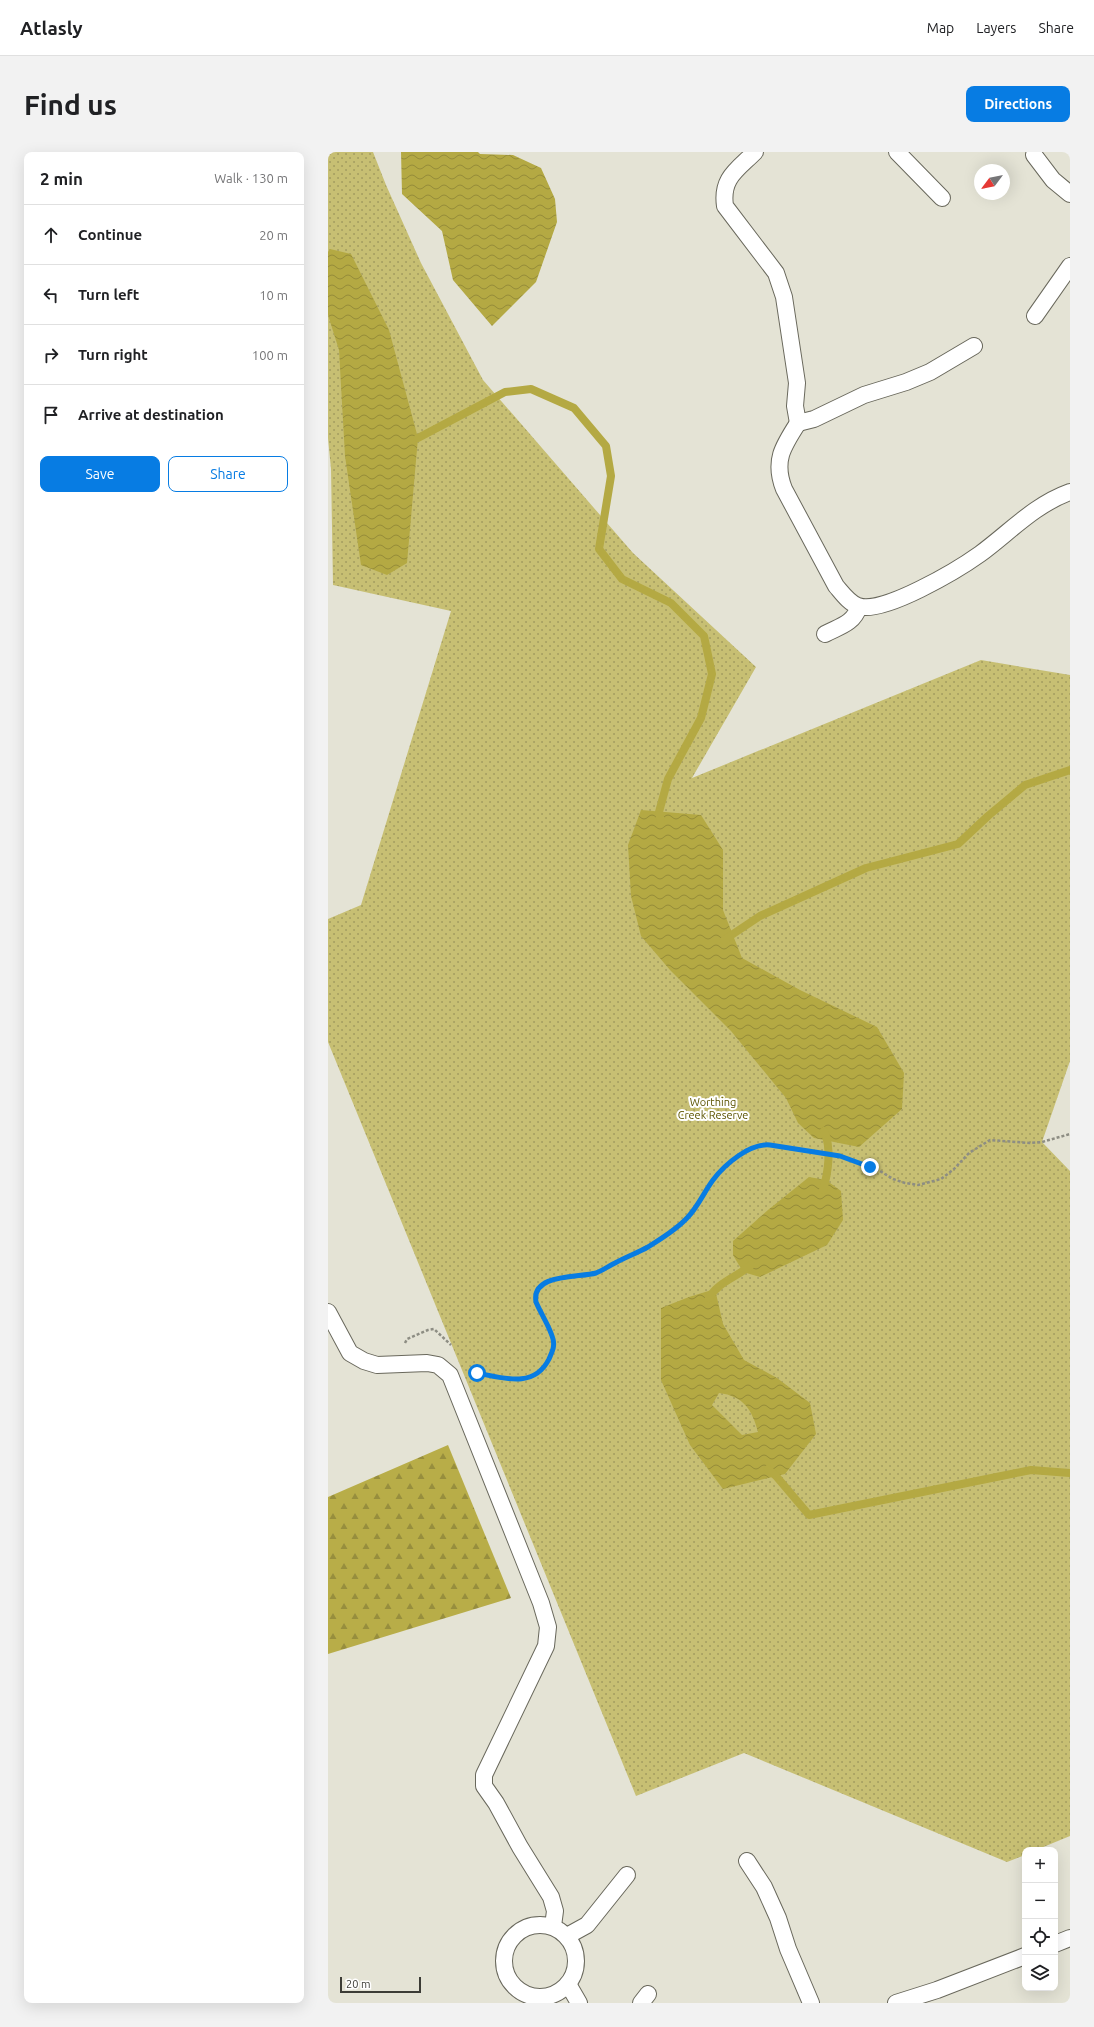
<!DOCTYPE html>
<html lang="en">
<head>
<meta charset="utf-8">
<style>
	:root { --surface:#fff; --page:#f2f2f2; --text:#202124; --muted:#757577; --line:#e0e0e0; --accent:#077ce3 }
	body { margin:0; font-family:Ubuntu,sans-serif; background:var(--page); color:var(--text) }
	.controls { position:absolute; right:12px; bottom:12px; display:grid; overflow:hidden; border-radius:8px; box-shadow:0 4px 16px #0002 }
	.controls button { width:36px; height:36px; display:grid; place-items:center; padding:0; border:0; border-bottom:1px solid var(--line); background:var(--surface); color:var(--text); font:20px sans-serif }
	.compass { position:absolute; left:646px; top:12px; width:36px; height:36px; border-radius:50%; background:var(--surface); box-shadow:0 4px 16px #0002; rotate:238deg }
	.scale { position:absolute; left:12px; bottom:10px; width:81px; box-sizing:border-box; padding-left:4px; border:2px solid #3c3c36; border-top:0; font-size:11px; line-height:14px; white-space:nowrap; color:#3c3c36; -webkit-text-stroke:3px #fff; paint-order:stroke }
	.stop { position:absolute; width:12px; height:12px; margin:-9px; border:3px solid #077ce3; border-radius:50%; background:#fff }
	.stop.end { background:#077ce3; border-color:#fff; box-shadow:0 1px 4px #0008 }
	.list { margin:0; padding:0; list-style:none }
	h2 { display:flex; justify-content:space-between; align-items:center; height:52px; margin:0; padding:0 16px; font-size:17px }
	h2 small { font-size:13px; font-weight:400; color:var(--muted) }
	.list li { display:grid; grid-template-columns:26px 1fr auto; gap:12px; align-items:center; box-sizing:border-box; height:60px; padding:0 16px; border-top:1px solid var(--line) }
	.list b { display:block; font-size:15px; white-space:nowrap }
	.list em { font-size:13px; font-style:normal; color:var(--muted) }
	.actions { display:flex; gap:8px; padding:12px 16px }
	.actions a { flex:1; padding:9px 0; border:1px solid var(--accent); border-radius:8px; text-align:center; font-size:14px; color:var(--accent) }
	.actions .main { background:var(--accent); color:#fff }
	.icon { flex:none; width:22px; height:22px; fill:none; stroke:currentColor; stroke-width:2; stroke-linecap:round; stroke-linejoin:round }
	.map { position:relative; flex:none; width:742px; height:1851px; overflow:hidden; border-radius:8px }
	header { display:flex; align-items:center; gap:24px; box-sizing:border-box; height:56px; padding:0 20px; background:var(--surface); border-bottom:1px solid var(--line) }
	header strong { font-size:19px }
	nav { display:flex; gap:22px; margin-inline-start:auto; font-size:14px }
	.intro { display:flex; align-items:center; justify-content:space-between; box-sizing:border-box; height:96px; padding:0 24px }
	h1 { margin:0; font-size:28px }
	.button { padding:10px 18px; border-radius:8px; background:var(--accent); color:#fff; font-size:14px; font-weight:700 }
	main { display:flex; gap:24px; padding:0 24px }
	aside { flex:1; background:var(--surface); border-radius:8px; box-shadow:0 4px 16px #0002 }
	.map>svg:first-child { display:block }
	.forest { fill:url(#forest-firs) }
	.park { fill:url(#park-dots) }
	.water { fill:url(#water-waves); fill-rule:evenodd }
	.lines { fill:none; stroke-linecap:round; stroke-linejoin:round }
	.stream { stroke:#b4a943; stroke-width:8 }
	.lane-casing { stroke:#69685c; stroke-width:18 }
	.path { stroke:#8d8d83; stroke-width:2.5; stroke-dasharray:3 2; stroke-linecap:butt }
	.lane { stroke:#fff; stroke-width:16 }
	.route { stroke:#077ce3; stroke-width:5 }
	.labels { text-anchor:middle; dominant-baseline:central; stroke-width:4; stroke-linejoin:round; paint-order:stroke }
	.park-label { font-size:11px; fill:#5b5301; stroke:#fff }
</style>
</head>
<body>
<header>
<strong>Atlasly</strong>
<nav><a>Map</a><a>Layers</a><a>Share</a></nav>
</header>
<div class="intro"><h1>Find us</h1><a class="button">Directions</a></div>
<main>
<aside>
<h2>2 min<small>Walk · 130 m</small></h2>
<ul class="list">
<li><svg class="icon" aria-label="ahead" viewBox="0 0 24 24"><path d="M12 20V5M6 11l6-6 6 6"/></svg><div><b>Continue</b></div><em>20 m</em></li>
<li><svg class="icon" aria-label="left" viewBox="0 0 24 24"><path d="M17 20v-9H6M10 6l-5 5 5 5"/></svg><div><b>Turn left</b></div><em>10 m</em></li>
<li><svg class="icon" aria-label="right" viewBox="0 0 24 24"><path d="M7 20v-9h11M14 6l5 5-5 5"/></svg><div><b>Turn right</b></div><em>100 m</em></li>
<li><svg class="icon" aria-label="arrive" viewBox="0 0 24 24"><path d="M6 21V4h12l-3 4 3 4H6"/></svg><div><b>Arrive at destination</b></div></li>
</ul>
<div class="actions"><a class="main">Save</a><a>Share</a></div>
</aside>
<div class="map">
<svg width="742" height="1851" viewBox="0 0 742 1851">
	<defs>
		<pattern id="forest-firs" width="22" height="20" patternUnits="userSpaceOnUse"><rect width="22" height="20" fill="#b8ad48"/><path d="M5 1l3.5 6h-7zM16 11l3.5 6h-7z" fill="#978e3d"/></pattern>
		<pattern id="park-dots" width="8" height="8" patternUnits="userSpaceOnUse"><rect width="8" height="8" fill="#c7bf73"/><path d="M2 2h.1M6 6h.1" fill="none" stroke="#a39c5f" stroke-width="1.8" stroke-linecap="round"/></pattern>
		<pattern id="water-waves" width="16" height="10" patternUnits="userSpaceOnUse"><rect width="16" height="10" fill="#b4a943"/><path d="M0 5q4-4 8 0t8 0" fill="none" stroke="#948b39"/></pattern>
	</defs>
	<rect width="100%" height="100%" fill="#e4e3d5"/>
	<path class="forest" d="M120,1293L183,1446L0,1502V1345Z"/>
	<path class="park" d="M0,0H45L58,33L93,111L155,228L305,401L428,515L364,626L653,508L742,523V909L714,990L742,1019V1684L708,1698H697V1703L679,1710L416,1601L308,1644L0,890V767L33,753L123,459L5,433L3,317L0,286Z"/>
	<g class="water">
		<path d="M73,0H150L152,2L185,3L213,16L227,47L229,70L208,130L164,174L125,128L114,79L74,42Z"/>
		<path d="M2,97L23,102L61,178L90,286L79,411L59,423L33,413L17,304L11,198L0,163V100Z"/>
		<path d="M313,658L373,663L395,698V758L414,806L472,838L549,875L576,921L574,957L531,995L486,986L470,971L458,946L403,879L342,818L313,784L303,744L300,693Z"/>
		<path d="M481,1025L498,1028L513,1039L515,1068L499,1093L432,1125L415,1120L405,1103V1089L440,1058Z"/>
		<path d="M387,1137L395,1172L416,1208L449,1226L482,1251L488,1282L457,1322L395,1337L362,1293L333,1228V1156L361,1145ZM391,1241C415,1244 424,1257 430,1280L414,1283L384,1253Z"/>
	</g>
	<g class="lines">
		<g class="stream">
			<path d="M90,286L177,240L203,237L246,256L278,294L283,324L271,397L294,427L343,451L376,484L384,522L373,566L340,627L331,660L333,670"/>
			<path d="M396,788L432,764L538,716L630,692L660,664L697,633L742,618"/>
			<path d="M495,1038C500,1021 504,996 496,979"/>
			<path d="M381,1146C390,1130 409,1125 423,1113"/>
			<path d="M440,1317L448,1324L481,1363L703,1318L742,1321"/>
		</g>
		<defs>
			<g id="lane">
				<path d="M427,0C409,18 393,26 397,54L448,121L456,145L469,231L467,254L470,271L486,267L536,243L578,230L602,220L646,194"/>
				<path d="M569,0L614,46"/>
				<path d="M706,3L725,28L742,42"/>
				<path d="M707,164L742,114"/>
				<path d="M470,271C455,294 445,309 456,337L508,434C514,441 521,451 530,454C555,463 631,417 652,402C682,380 706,353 742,340"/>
				<path d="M497,482C512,474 525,472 531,455"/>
				<path d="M0,1160L22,1201L36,1209L49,1213L99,1211L110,1213L122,1223L213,1451L220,1475L218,1494L156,1623V1634L168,1651L192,1695L223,1745L227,1759L225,1774"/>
				<path d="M419,1709L436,1735L450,1766L460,1797L483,1851"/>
				<circle cx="212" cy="1809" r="36"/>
				<path d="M239,1784L259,1773L299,1723"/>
				<path d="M727,1792L742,1786"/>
				<path d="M240,1832L251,1851"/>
				<path d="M313,1851L320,1842"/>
				<path d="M568,1851L609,1838L697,1804"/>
			</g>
		</defs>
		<use href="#lane" class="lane-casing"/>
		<g class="path">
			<path d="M77,1191L79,1187L100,1178L106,1177L123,1193"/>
			<path d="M144,1218L149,1221C175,1226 206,1237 221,1207C224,1200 227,1195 225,1187C222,1175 213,1162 208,1150L207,1145L209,1138L217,1131L227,1127L258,1124L270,1120L333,1087L361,1065L386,1026L418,998L434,992L511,1004L552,1019L565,1027L577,1031L590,1033L613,1027L626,1017L641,1001L662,988L702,991L714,990L742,982"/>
		</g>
		<use href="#lane" class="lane"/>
	</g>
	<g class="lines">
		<path class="route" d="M149,1221C175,1226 206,1237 221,1207C224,1200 227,1195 225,1187C222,1175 213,1162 208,1150C203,1121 251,1126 268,1121C275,1118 281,1114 287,1111C298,1105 309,1101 320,1095C334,1086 348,1078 359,1066C370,1055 376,1040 385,1028C397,1012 422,991 442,993L512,1004L542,1015"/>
	</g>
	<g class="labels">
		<g class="park-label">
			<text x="385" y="950">Worthing<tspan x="385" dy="13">Creek Reserve</tspan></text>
		</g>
	</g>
</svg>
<div class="controls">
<button>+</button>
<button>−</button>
<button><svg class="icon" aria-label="locate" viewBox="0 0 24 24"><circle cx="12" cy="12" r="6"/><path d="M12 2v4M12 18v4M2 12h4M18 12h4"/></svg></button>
<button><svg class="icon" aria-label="layers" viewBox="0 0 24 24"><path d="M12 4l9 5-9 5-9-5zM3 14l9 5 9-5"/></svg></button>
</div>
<svg class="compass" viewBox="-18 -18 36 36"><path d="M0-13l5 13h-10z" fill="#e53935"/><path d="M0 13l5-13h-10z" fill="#757577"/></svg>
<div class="scale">20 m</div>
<div class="stop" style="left:149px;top:1221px"></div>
<div class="stop end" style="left:542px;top:1015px"></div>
</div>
</main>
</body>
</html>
